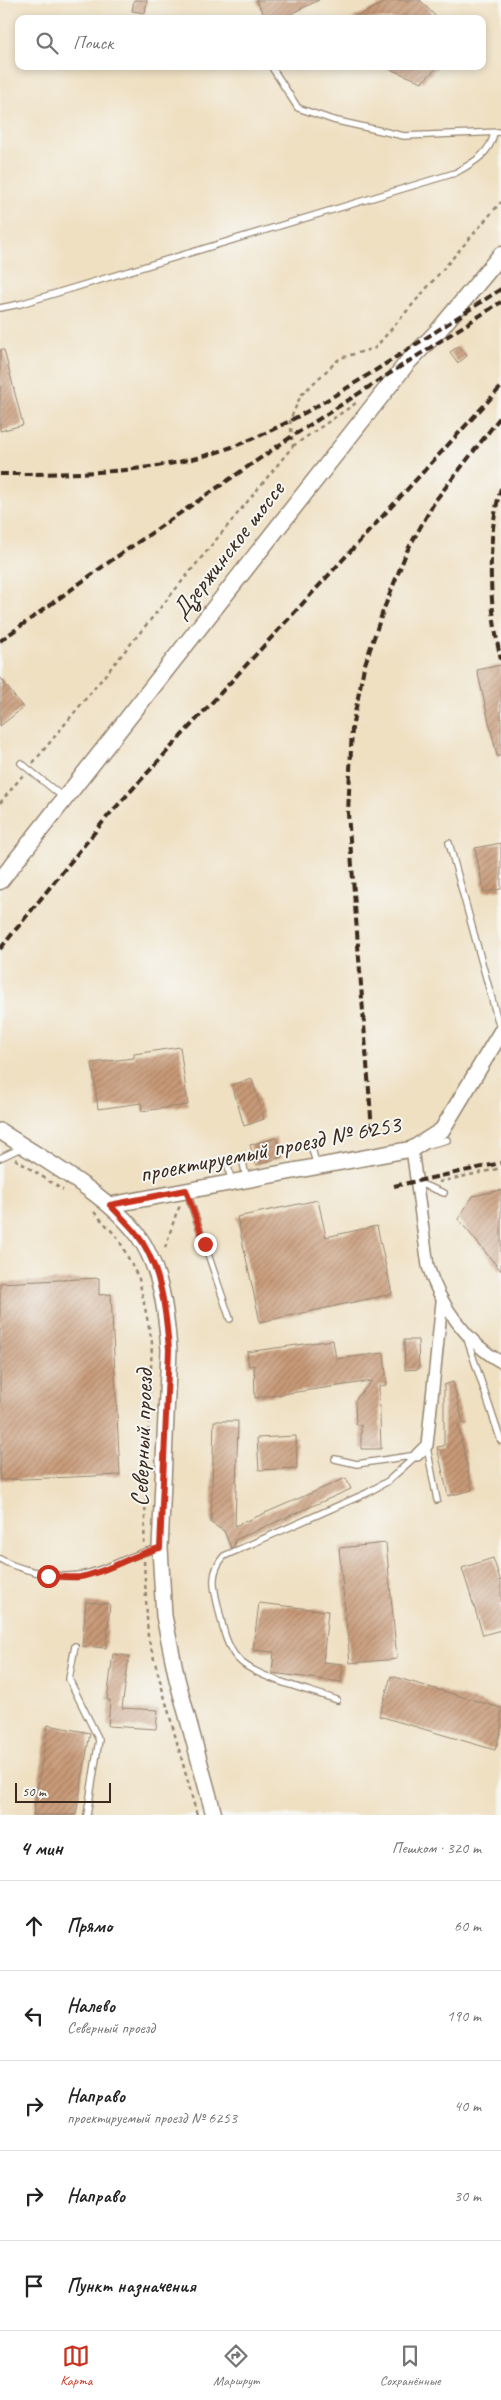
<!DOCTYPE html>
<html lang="ru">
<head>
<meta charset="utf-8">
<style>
	:root { --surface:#fff; --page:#f2f2f2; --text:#222; --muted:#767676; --line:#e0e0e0; --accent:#c8321e }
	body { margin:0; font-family:Caveat,sans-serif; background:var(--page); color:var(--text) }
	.scale { position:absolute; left:15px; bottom:12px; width:96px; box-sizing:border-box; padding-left:5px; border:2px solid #3b2a1e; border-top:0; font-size:14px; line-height:18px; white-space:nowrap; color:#3b2a1e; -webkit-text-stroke:4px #f6f6f2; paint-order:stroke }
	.stop { position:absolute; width:15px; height:15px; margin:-11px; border:4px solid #c8321e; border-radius:50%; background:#fff }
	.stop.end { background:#c8321e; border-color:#fff; box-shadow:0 1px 5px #0008 }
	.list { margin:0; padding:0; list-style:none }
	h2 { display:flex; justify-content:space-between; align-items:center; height:65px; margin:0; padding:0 20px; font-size:21px }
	h2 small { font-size:16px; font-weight:400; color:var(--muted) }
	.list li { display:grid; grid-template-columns:32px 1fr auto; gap:15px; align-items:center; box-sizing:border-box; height:90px; padding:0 20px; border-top:1px solid var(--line) }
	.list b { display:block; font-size:19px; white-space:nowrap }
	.list p { margin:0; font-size:16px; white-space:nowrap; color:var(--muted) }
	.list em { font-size:16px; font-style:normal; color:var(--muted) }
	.icon { flex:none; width:28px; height:28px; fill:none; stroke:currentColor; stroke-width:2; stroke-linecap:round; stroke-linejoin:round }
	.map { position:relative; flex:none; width:501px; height:1815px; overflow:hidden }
	.search { position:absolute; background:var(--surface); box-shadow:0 2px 8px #0003; left:15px; right:15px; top:15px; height:55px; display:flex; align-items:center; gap:12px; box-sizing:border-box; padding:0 18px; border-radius:10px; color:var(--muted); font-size:19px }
	.sheet { height:515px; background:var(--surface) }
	nav { display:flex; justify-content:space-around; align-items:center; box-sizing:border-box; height:70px; border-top:1px solid var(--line); background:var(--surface); font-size:14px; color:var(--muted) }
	nav a { display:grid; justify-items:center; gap:2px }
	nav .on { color:var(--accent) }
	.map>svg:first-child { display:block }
	.building { fill:url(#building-hatch) }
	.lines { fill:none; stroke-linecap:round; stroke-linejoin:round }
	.service-casing { stroke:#958570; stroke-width:8 }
	.minor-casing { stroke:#958570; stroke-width:14 }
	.tertiary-casing { stroke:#958570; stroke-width:18 }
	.secondary-casing { stroke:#958570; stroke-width:19 }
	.path { stroke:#958570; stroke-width:2.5; stroke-dasharray:4 4; stroke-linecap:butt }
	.service { stroke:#fff; stroke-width:5.5 }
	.minor { stroke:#fff; stroke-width:11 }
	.tertiary { stroke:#fff; stroke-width:15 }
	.secondary { stroke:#fff; stroke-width:16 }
	.rail { stroke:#3b2a1e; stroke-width:4; stroke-dasharray:8 4; stroke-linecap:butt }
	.route { stroke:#c8321e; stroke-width:6 }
	.labels { text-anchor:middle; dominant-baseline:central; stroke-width:4; stroke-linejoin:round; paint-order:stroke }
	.street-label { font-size:25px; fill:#3b2a1e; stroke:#f6f6f2 }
</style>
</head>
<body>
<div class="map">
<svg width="501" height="1815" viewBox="0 0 501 1815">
	<defs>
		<pattern id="building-hatch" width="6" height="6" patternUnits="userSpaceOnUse" patternTransform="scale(1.25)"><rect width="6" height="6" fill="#c89a78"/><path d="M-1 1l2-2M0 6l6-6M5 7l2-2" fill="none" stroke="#a47e62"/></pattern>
	</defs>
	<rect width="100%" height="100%" fill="#f6f6f2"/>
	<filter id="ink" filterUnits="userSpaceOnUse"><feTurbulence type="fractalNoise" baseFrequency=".02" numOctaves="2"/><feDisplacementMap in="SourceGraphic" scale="10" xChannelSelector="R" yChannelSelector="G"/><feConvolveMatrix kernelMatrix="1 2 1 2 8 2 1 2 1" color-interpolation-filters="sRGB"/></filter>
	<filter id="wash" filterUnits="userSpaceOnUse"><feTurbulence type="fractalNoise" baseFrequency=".0096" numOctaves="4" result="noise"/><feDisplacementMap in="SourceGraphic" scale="20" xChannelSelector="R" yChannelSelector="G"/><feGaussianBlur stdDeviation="1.12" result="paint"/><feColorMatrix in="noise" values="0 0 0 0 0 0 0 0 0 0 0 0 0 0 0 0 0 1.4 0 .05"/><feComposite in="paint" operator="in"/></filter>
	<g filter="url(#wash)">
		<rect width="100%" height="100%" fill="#efe0c2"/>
		<g id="blocks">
			<g class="building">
				<path d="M134,0H147L145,13L132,11Z"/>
				<path d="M256,0H319L280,19H266Z"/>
				<path d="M390,0H420L438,19H351Z"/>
				<path d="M382,66H439L422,82Z"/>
				<path d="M459,346L467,356L458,363L450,352Z"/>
				<path d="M0,350H4L23,425L0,431Z"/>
				<path d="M501,665V756H497L477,670Z"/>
				<path d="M0,677L23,708L0,726Z"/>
				<path d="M501,843V889L484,892L475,848Z"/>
				<path d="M180,1047L188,1105L142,1111L141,1103L98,1109L92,1063L134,1058V1054Z"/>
				<path d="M252,1079L264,1119L244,1126L232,1085Z"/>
				<path d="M276,1138L282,1157L256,1165L250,1145Z"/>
				<path d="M501,1190V1271L458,1219L473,1196Z"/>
				<path d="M318,1200L326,1237L377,1226L392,1294L260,1322L237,1217Z"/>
				<path d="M99,1278V1295L111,1294L120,1475L0,1480V1283Z"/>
				<path d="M333,1340L336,1359L384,1353L387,1385L379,1386L381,1449H361V1425H356L355,1400L372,1381L255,1398L254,1365L249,1366L247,1352Z"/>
				<path d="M404,1340H418L419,1369L405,1370Z"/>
				<path d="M453,1382L463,1423L458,1424L472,1490L448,1496L437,1447L444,1446V1385Z"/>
				<path d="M214,1421H238L235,1526L346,1478L351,1489L235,1540L234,1546L231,1548L224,1531L211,1523Z"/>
				<path d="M296,1436L297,1468L259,1470L257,1438Z"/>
				<path d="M386,1543L397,1659L350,1663L339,1548Z"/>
				<path d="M493,1558L501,1582V1630L483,1635L462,1568Z"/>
				<path d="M86,1602L110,1604L106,1648L82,1646Z"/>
				<path d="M259,1603L328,1611L323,1662L343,1664L341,1682L272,1673L274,1652L253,1650Z"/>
				<path d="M113,1654L129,1656L122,1708L158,1710L156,1729L108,1726L110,1700H107Z"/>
				<path d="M391,1676L501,1708V1730L495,1750L379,1716Z"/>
				<path d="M48,1725L90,1733L76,1815H33Z"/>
			</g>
		</g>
	</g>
	<g filter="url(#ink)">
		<use href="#blocks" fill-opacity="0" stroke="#958570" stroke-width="1"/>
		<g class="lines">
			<defs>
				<g id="service">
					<path d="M271,66L298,108L333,120L404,136L501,132"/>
					<path d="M0,308L20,304L455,173C473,163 490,154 494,133"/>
					<path d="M21,763L64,798"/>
					<path d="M449,843L501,1032"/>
					<path d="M428,1145L447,1140"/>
					<path d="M312,1149L317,1166"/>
					<path d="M0,1158L23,1147"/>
					<path d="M243,1162L246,1178"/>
					<path d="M228,1165L231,1181"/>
					<path d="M416,1182L444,1193"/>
					<path d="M187,1192L230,1319"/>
					<path d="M467,1339L501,1441"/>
					<path d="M427,1447L437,1500"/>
					<path d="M335,1459L357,1464L417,1455"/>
					<path d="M0,1559C11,1566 23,1569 36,1572C91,1586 110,1560 158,1548"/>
					<path d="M75,1646L69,1679L99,1740L87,1815"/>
					<path d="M337,1700C313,1691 255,1678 238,1659C225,1645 222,1623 218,1606C213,1586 210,1572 224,1556L367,1493L388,1481L417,1455"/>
				</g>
				<g id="minor">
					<path d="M412,1149L428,1266C439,1303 467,1343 501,1362"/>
					<path d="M417,1455L427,1445L442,1302"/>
				</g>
				<g id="tertiary">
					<path d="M0,1131C41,1158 108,1195 137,1234C161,1267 166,1310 169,1350L160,1548L164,1616L177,1679L214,1815"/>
					<path d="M110,1205L412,1149L442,1130L501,1032"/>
				</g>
				<path id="secondary" d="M0,881L407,363L438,331L501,255"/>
			</defs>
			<use href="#service" class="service-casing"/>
			<use href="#minor" class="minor-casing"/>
			<use href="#tertiary" class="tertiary-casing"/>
			<use href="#secondary" class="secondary-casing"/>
			<g class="path">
				<path d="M293,446L356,403"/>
				<path d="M33,763L293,446L290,420L301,395L340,358L375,348L501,202"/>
				<path d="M0,803L23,775"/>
				<path d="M15,1159L63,1190"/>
				<path d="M439,1182L501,1168"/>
				<path d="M94,1212L118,1238L139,1279L152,1342L144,1543"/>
				<path d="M165,1248L176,1214L180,1206"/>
				<path d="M144,1561L148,1637L197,1815"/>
			</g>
			<use href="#service" class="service"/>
			<use href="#minor" class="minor"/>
			<use href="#tertiary" class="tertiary"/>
			<use href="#secondary" class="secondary"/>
			<g class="rail">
				<path d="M0,474C75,474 158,474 229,448C282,429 329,399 376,370C418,343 460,316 501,289"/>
				<path d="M501,488C486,537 489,610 501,660"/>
				<path d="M0,641L112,560L291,437L501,302"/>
				<path d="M0,949L107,817L501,387"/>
				<path d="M372,1130L348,813L352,728L364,667L383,611L407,551L435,501L501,416"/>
				<path d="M394,1186L501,1163"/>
			</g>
		</g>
	</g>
	<g class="lines" filter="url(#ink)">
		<path class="route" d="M48,1576C58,1576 70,1578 80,1577C108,1572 133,1554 160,1548L169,1350C166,1310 161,1265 136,1233C128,1223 118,1214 110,1205L186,1190L205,1244"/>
	</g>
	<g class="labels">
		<g class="street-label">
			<text transform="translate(228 550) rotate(-52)">Дзержинское шоссе</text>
			<text transform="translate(270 1149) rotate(-11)">проектируемый проезд № 6253</text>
			<text transform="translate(142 1438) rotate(-88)">Северный проезд</text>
		</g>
	</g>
</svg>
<div class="scale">50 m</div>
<div class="stop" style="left:48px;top:1576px"></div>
<div class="stop end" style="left:205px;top:1244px"></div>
<div class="search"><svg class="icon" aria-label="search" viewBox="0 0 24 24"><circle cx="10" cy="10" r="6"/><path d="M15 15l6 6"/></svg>Поиск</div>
</div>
<section class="sheet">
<h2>4 мин<small>Пешком · 320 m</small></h2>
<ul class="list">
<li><svg class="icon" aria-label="ahead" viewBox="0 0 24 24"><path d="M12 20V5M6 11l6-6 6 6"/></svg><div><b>Прямо</b></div><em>60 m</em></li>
<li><svg class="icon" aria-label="left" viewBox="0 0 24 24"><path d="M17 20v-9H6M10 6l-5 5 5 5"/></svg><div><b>Налево</b><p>Северный проезд</p></div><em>190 m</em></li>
<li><svg class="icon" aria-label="right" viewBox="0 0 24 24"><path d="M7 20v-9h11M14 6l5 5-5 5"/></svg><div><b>Направо</b><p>проектируемый проезд № 6253</p></div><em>40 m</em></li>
<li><svg class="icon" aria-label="right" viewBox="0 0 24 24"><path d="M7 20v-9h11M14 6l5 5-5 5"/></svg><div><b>Направо</b></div><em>30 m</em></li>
<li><svg class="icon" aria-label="arrive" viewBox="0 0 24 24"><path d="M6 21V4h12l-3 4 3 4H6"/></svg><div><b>Пункт назначения</b></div></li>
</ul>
</section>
<nav>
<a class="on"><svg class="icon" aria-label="map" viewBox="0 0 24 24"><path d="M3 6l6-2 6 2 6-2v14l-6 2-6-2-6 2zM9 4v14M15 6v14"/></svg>Карта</a>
<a><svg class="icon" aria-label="directions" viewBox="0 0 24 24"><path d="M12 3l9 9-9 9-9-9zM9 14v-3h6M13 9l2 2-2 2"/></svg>Маршрут</a>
<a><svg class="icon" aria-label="saved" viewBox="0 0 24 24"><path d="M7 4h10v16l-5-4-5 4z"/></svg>Сохранённые</a>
</nav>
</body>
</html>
